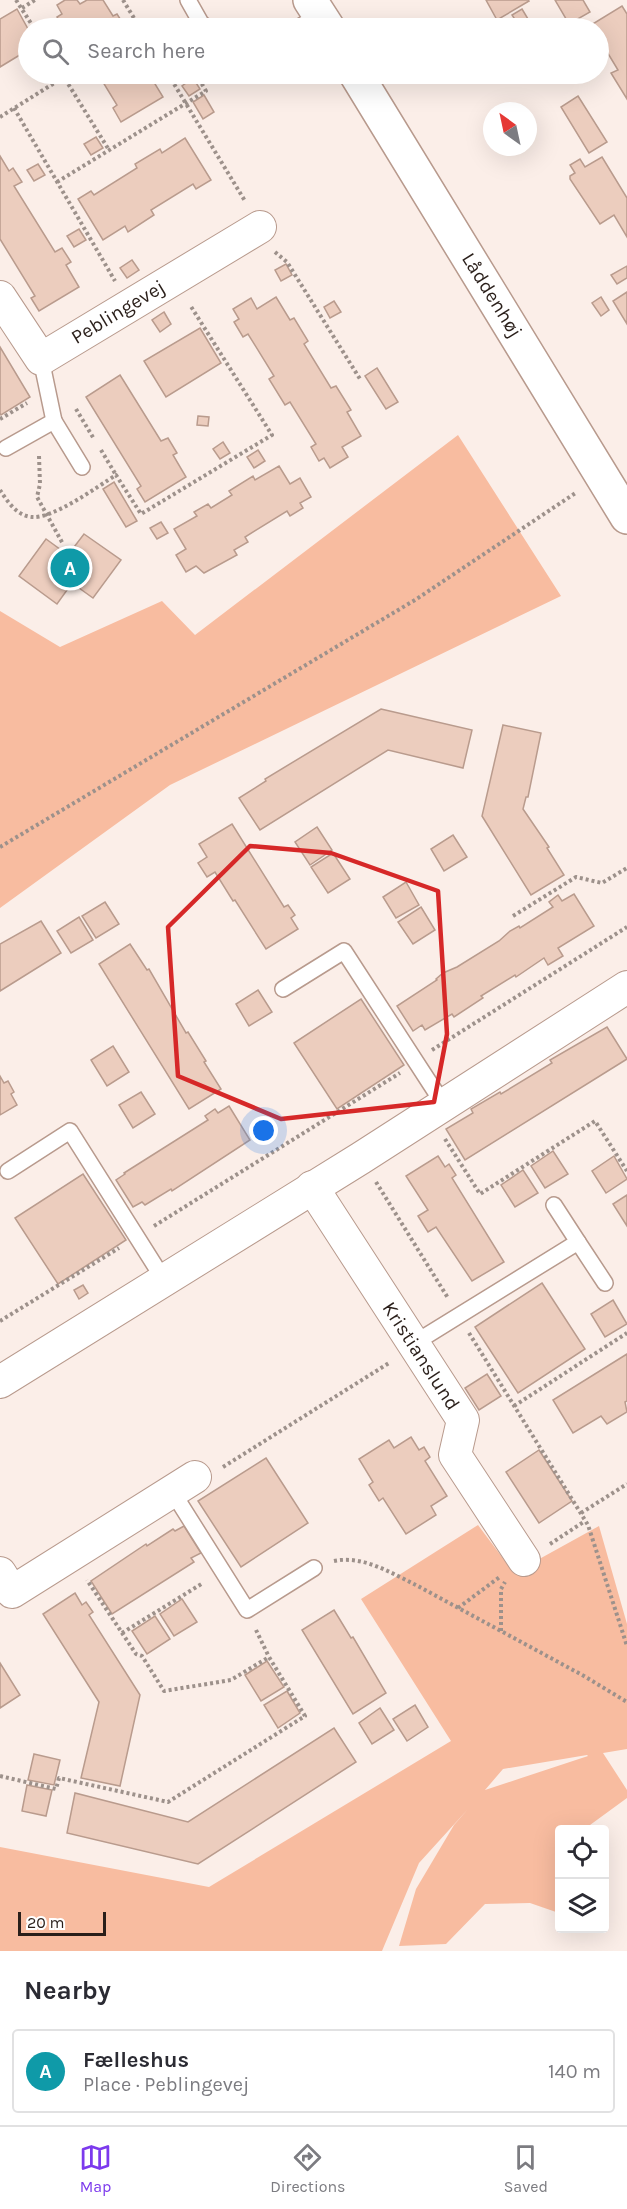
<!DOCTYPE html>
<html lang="en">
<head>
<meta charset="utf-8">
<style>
	:root { --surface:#fff; --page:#f7f7f7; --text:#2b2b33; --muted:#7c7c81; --line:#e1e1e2; --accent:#7c3aed }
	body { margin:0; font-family:Karla,sans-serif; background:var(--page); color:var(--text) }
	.controls { position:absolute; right:18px; bottom:18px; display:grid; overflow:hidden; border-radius:6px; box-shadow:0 6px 24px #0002 }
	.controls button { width:54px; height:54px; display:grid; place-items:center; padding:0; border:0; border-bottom:2px solid var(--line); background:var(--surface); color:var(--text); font:30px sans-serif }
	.compass { position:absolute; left:483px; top:102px; width:54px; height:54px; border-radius:50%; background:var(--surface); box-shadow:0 6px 24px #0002; rotate:327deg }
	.scale { position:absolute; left:18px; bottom:15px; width:88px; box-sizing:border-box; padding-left:6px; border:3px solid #2a1f1a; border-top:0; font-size:16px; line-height:21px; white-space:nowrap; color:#2a1f1a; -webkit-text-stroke:4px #fff; paint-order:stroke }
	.you { position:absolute; left:264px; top:1131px; width:21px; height:21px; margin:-15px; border:4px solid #fff; border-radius:50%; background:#1a73e8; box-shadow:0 0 0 9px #1a73e833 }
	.badge { display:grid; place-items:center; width:39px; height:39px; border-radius:50%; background:var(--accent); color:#fff; font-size:20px; font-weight:700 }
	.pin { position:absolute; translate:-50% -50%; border:3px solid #fff; box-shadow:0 2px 6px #0006 }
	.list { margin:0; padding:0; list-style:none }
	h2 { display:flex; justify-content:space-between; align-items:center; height:78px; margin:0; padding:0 24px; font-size:26px }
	h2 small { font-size:20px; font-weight:400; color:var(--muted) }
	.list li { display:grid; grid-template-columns:39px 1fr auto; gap:18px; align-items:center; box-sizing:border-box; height:84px; margin:0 12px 12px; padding:0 12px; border:2px solid var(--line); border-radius:6px }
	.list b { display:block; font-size:22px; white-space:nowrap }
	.list p { margin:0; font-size:20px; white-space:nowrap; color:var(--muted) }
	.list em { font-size:20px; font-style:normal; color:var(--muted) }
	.icon { flex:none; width:33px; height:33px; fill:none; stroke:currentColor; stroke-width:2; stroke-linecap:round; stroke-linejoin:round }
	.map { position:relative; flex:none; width:627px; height:1951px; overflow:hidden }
	.search { position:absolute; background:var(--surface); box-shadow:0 6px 24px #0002; left:18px; right:18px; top:18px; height:66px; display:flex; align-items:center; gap:15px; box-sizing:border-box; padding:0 21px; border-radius:33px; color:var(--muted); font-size:22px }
	.sheet { height:174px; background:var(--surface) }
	nav { display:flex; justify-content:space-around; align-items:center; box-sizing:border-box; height:84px; border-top:2px solid var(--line); background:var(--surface); font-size:16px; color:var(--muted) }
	nav a { display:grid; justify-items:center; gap:3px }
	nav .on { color:var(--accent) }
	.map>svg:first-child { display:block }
	.green { fill:#f8bca0; fill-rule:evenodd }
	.building { fill:#eccdbe; stroke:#b99b8d; stroke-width:1.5 }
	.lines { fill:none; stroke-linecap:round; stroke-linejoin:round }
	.lane-casing { stroke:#b89a8d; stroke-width:18 }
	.street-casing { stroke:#b89a8d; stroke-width:34 }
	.secondary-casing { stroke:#b89a8d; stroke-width:36 }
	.path { stroke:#9d918b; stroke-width:4; stroke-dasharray:3 3; stroke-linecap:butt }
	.lane { stroke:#fff; stroke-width:15 }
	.street { stroke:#fff; stroke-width:32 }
	.secondary { stroke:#fff; stroke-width:33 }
	.marked { fill:none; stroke:#d62828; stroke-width:4.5; stroke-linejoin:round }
	.labels { text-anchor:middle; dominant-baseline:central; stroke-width:5; stroke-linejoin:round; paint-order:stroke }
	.street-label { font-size:20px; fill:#2a1f1a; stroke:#fff }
</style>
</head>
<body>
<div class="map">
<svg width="627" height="1951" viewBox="0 0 627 1951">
	<rect width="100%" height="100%" fill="#fbeee8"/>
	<g class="green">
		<path d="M458,435L561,596L170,785L0,908V611L60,647L162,601L195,635Z"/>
		<path d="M478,1525L514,1573L599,1526L627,1624V1749L603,1753L627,1790V1798L590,1825L587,1829L560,1830L559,1910L556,1912L530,1903L485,1904L446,1944L399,1946L416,1889L454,1825L468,1809L419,1863L382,1951H0V1847L209,1887L451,1741L361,1599ZM587,1755L588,1756L485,1790L503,1769Z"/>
	</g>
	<g class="building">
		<path d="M65,0H77L80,4L87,0H103L113,16L117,14L124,25L121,28H64L57,17L62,14L57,5Z"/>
		<path d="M486,0H528L529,1L497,20Z"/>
		<path d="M555,0H583L590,12L569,24Z"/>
		<path d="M622,6L627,14V99L611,73L618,70L598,37V28H593L591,25Z"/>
		<path d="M17,9L28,29V50L0,67V19Z"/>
		<path d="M522,9L528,19L518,24L512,15Z"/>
		<path d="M98,74H149L163,97L121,122L113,108L117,105Z"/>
		<path d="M193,78L200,89L189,96L182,86Z"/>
		<path d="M204,95L214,112L203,119L193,102Z"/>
		<path d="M578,96L607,142L589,153L561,107Z"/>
		<path d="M96,137L103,148L91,155L84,144Z"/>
		<path d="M185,138L211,180L196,189L193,184L151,210L154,215L128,232L125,226L103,240L78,199L91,191L94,195L137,168L135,164L160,149L162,153Z"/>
		<path d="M0,156L9,171L13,168L22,182L14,186L55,252L62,248L71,262L66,265L79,287L39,311L31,298L35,296L0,239Z"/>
		<path d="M602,157L627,198V237L614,215L600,224L570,179V176L575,173L570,165L580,159L585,167Z"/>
		<path d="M38,164L45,175L34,181L27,170Z"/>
		<path d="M79,229L86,240L74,247L67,236Z"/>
		<path d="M132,260L139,270L127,278L120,268Z"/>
		<path d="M286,264L292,275L281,281L275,270Z"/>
		<path d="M627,266V278L617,284L611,275Z"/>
		<path d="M627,292V324L613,301Z"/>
		<path d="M276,297L290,320L294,318L308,341L304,344L331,388L336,386L351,410L347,412L361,436L342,447L348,457L330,468L324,458L319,461L311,447L316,444L290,402L285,405L269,379L274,376L248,334L243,337L234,322L239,319L233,309L251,298L257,309Z"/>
		<path d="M601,297L609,310L601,316L592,303Z"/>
		<path d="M334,301L341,312L330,318L324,307Z"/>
		<path d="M164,312L171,324L160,332L152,320Z"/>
		<path d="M200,328L221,363L166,397L144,361Z"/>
		<path d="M0,347L30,397L1,415L0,413Z"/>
		<path d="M377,368L398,402L386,409L365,376Z"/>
		<path d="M120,375L161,441L168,438L177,453L173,455L186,477L145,502L137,489L141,486L86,397Z"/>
		<path d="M198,416L209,417L208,426L197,425Z"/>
		<path d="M223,442L230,453L220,459L213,449Z"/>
		<path d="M258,450L265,461L254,468L247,457Z"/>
		<path d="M279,466L290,484L300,478L311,497L300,503L303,508L290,516L287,511L245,537L248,542L234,550L237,555L204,573L196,566L186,572L176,555L186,549L174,529L197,516L194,512L208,504L211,508L232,495L229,491L253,476L255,480Z"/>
		<path d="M114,482L137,521L126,527L103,489Z"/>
		<path d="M161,522L168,533L157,539L150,528Z"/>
		<path d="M84,534L121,560L93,598L72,583L57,604L19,576L46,539L68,555Z"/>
		<path d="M381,709L472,730L463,768L388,750L260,830L239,798L266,781L265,779Z"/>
		<path d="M503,725L541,733L528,797H526L523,809L549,847L547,848L564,875L531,895L482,816Z"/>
		<path d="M232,824L284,907L288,905L295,915L291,918L298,929L266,949L235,900L233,901L215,872L207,877L198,863L207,857L199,844Z"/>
		<path d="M317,827L332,850L310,865L295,842Z"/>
		<path d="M453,835L467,857L444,871L431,849Z"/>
		<path d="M333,853L350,879L328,893L311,867Z"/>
		<path d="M406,882L419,905L396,918L383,897Z"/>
		<path d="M574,894L594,926L558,948L563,956L548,965L544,958L516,977L515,975L481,996L483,998L454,1017L452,1014L425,1030L422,1025L413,1031L397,1006L437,980L436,979L443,973L457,967L499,941L510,931L519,926L520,928L553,907L549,902L558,895L562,901Z"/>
		<path d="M105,902L119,924L96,938L82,916Z"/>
		<path d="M421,907L435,930L413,944L398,922Z"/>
		<path d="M79,917L93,940L71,953L57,931Z"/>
		<path d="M41,921L61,953L0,991V944Z"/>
		<path d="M130,944L147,970L149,969L186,1033L188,1032L206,1061L204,1062L221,1089L189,1109L99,964Z"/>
		<path d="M258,990L272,1012L249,1026L236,1004Z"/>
		<path d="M361,999L404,1065L337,1109L294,1043Z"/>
		<path d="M607,1027L627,1059L465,1160L446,1129L473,1113L471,1109L500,1092L501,1094L552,1063L550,1060Z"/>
		<path d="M113,1046L129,1072L107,1086L91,1060Z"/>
		<path d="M0,1076L4,1083L8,1081L14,1092L11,1094L17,1105L0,1115Z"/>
		<path d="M141,1092L155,1114L133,1128L119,1105Z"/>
		<path d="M229,1106L250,1140L172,1191L171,1189L145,1205L142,1202L133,1207L116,1180L125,1174L124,1173L208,1120L205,1116L215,1109L218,1113Z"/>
		<path d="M553,1151L568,1174L545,1188L531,1166Z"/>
		<path d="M438,1156L445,1167L449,1164L456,1175L452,1178L504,1262L472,1281L436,1227L428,1232L418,1216L428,1210L406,1176Z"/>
		<path d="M614,1156L627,1179L606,1193L592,1171Z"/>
		<path d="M523,1170L538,1193L515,1207L501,1185Z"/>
		<path d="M83,1174L126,1240L58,1284L15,1218Z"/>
		<path d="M627,1195V1226L613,1204Z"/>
		<path d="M542,1283L585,1349L518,1393L475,1327Z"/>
		<path d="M83,1285L88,1293L79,1299L74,1290Z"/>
		<path d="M613,1300L627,1324L605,1337L591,1314Z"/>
		<path d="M627,1354V1401L625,1402L627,1412L607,1424L601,1416L573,1433L553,1400Z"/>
		<path d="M487,1374L501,1396L479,1410L465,1388Z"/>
		<path d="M411,1437L419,1450L424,1447L430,1457L425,1461L447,1496L431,1506L436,1515L406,1534L383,1498L379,1501L369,1485L373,1482L359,1459L389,1440L394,1448Z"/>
		<path d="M539,1450L572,1501L539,1523L506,1472Z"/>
		<path d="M266,1458L308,1523L241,1567L198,1501Z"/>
		<path d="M184,1526L201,1553L191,1558L194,1562L112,1614L91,1581L146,1544L147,1546L173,1529L175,1531Z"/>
		<path d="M75,1593L82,1605L86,1602L93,1612L89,1615L140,1695L120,1786L81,1778L99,1702L43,1614Z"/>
		<path d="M182,1599L197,1622L174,1636L160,1614Z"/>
		<path d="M334,1610L351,1638L353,1637L386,1693L353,1714L302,1630Z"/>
		<path d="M155,1616L170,1639L147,1654L132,1631Z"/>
		<path d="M267,1661L284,1687L261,1701L245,1675Z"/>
		<path d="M0,1663L20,1695L0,1708Z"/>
		<path d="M287,1691L300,1713L278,1728L264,1705Z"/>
		<path d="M415,1705L428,1727L407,1741L393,1719Z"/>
		<path d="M380,1708L394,1730L372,1744L359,1723Z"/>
		<path d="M334,1728L356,1762L198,1864L67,1833L75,1793L188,1822Z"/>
		<path d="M34,1754L60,1760L54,1785L28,1780Z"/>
		<path d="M27,1785L52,1790L46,1816L22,1811Z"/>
	</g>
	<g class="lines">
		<defs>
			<g id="lane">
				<path d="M188,0L201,23L208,28"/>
				<path d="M298,28L319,15"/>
				<path d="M54,421L82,467"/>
				<path d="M6,448L54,421L41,359"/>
				<path d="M283,989L344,951L444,1105"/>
				<path d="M8,1171L70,1131L164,1280"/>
				<path d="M578,1242L605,1283"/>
				<path d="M413,1344L578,1242L554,1205"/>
				<path d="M172,1491L247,1610L314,1568"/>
			</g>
			<g id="street">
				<path d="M0,297L41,359L260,227"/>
				<path d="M312,1187L463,1420L455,1455L524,1560"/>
				<path d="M0,1382L361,1158L627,987"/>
				<path d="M0,1573L12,1592L195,1477"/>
			</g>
			<g id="secondary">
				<path d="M310,0L328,28"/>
				<path d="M356,74L627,517"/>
			</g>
		</defs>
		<use href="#lane" class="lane-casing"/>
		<use href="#street" class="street-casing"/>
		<use href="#secondary" class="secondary-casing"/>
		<g class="path">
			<path d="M16,0L34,28"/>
			<path d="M123,0L140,28"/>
			<path d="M22,8L35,0"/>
			<path d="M62,74L109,150"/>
			<path d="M168,74L245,201"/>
			<path d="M14,108L115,281"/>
			<path d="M0,117L64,77"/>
			<path d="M57,182L206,91L196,74"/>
			<path d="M275,252L287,262L360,379"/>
			<path d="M76,409L94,439"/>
			<path d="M0,419L27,403"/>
			<path d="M101,450L116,475"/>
			<path d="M39,456L40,484L37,497L63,544"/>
			<path d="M0,490C7,501 17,516 32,517C53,519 97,487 116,475L141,514L272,435L190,305"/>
			<path d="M0,847L415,600L577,492"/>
			<path d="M513,916L576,877L602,883L627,868"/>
			<path d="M432,1050L627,927"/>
			<path d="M445,1139L480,1194L595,1121L627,1171"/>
			<path d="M376,1182L448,1298"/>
			<path d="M154,1226L400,1073"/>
			<path d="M0,1321L119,1248"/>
			<path d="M469,1333L588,1525L627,1646"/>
			<path d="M514,1406L627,1333"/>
			<path d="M223,1467L389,1363"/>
			<path d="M581,1513L627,1484"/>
			<path d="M550,1544L585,1521"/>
			<path d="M334,1561C363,1555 391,1573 416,1585L584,1676L627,1702"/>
			<path d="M458,1608L501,1576"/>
			<path d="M256,1630L269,1657"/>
			<path d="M501,1631V1589L505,1582"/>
			<path d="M122,1633L203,1583"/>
			<path d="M0,1776L56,1789L59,1778L168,1802L305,1716L269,1657L231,1680L164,1691L142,1656L136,1654L87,1580"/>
		</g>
		<use href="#lane" class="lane"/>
		<use href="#street" class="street"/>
		<use href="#secondary" class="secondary"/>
	</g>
	<path class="marked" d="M250,846L331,853L438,891L447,1034L434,1102L281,1119L178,1076L168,927Z"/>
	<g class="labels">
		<g class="street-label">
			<text transform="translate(492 295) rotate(58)">Låddenhøj</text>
			<text transform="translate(118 312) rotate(-31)">Peblingevej</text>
			<text transform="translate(421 1356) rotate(57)">Kristianslund</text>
		</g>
	</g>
</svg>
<div class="controls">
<button><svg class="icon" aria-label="locate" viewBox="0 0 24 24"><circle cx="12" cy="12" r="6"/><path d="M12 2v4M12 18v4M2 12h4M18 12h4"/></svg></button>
<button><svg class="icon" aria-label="layers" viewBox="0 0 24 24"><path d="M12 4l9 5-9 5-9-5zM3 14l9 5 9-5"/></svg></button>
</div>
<svg class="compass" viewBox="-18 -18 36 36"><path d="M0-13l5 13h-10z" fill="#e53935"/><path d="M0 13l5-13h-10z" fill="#7c7c81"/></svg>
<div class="scale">20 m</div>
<div class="you"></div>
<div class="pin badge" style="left:70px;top:568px;background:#0f9aa8">A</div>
<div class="search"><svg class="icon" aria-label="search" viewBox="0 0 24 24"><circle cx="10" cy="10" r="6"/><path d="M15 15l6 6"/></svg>Search here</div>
</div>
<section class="sheet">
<h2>Nearby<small></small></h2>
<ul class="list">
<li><span class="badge" style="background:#0f9aa8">A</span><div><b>Fælleshus</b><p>Place · Peblingevej</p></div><em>140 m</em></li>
</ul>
</section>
<nav>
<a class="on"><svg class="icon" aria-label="map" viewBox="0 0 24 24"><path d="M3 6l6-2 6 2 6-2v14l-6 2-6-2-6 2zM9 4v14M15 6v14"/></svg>Map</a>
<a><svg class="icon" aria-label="directions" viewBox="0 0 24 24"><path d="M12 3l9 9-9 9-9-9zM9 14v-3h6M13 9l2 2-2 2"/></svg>Directions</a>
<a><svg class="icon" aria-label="saved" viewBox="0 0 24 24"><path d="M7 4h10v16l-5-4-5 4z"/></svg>Saved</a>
</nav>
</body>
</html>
